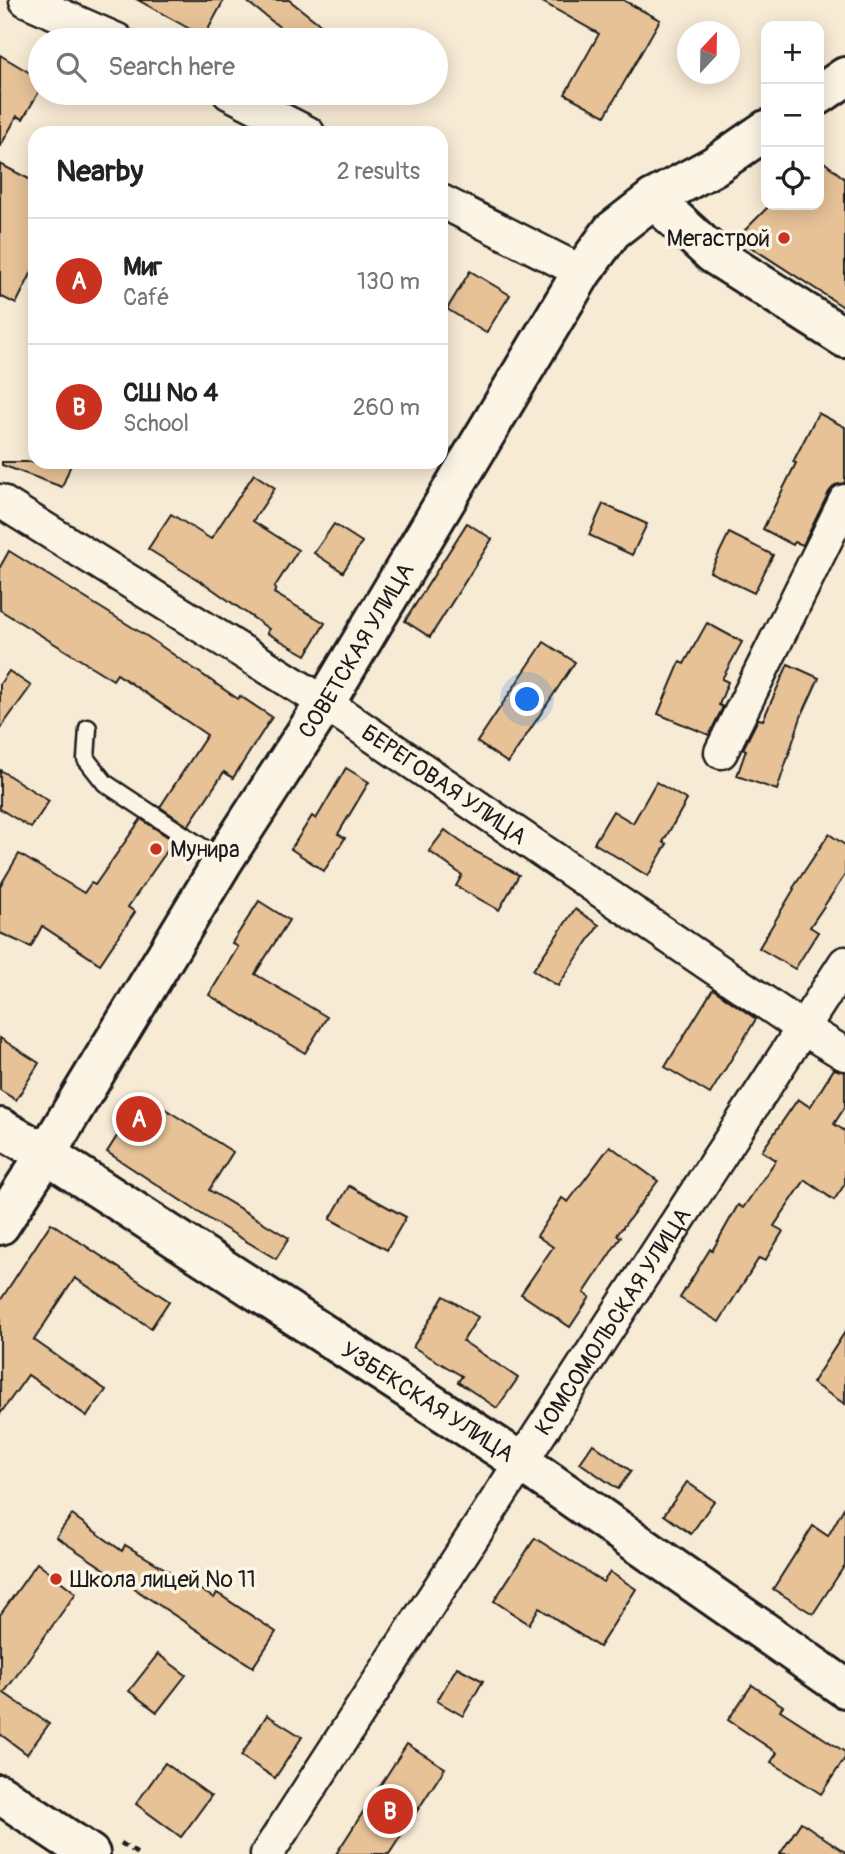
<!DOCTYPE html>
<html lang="en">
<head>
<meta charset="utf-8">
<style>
	:root { --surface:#fff; --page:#f2f2f2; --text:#222; --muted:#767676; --line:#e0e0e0; --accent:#c8321e }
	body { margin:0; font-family:Pangolin,sans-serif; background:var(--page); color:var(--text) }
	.controls { position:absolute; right:21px; top:21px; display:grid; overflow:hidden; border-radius:14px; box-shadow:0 4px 18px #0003 }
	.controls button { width:63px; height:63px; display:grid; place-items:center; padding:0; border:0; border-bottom:2px solid var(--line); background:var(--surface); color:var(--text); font:35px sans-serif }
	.compass { position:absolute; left:677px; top:21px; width:63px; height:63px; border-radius:50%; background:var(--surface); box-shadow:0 4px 18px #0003; rotate:22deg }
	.you { position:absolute; left:528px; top:700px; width:24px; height:24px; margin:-18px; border:5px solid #fff; border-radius:50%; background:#1a73e8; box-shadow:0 0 0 10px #1a73e833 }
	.badge { display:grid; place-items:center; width:46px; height:46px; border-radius:50%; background:var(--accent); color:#fff; font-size:23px; font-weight:700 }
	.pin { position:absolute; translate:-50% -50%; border:4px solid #fff; box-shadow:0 2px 7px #0006 }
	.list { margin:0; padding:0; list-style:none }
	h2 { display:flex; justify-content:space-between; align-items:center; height:91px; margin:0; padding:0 28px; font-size:30px }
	h2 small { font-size:23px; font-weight:400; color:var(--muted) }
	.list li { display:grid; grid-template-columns:46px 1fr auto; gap:21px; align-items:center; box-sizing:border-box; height:126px; padding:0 28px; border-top:2px solid var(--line) }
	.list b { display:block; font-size:26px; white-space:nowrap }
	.list p { margin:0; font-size:23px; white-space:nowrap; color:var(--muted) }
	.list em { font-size:23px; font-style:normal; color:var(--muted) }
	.icon { flex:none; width:38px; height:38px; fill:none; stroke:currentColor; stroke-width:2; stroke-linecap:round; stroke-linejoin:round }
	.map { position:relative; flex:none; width:845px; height:1854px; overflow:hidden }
	.search { position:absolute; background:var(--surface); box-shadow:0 4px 18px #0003; left:28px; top:28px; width:420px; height:77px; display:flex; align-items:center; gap:18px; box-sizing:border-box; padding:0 24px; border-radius:38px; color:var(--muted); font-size:26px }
	.panel { position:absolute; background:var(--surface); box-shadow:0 4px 18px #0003; left:28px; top:126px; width:420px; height:343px; border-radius:21px }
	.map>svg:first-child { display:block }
	.building { fill:#e7c297; stroke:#1c1c1c; stroke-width:2 }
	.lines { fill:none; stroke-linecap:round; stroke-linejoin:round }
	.service-casing { stroke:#1c1c1c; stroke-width:21 }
	.minor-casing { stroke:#1c1c1c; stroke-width:37 }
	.tertiary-casing { stroke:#1c1c1c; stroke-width:44 }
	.secondary-casing { stroke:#1c1c1c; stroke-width:44 }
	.path { stroke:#1c1c1c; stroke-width:4.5; stroke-dasharray:7 5; stroke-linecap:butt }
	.service { stroke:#fcf5e5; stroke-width:16 }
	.minor { stroke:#fcf5e5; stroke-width:32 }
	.tertiary { stroke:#fcf5e5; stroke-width:38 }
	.secondary { stroke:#fcf5e5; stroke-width:38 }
	.poi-dot { fill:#c8321e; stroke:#fcf5e5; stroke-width:2.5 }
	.labels { text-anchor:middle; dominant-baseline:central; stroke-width:7; stroke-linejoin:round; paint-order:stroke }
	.poi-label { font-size:23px; fill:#1c1c1c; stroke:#fcf5e5; text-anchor:start }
	.street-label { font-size:23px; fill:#1c1c1c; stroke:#fcf5e5 }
</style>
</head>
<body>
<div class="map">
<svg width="845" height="1854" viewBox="0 0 845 1854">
	<rect width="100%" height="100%" fill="#f8ebd5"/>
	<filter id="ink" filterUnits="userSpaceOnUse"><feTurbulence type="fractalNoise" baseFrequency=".0143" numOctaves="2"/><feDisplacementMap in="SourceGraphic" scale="14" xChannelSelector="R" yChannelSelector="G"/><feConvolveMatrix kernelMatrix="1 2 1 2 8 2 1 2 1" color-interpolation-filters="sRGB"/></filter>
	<g filter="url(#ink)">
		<g class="building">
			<path d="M138,0H224L204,37Z"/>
			<path d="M245,0H289L340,40H296Z"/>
			<path d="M539,0H623L660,20L605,116L565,94L599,34Z"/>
			<path d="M0,55L40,79V90L23,119L17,116L0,147Z"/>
			<path d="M819,158L845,179V308L737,238L770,205H819Z"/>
			<path d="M0,164L35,182V266L16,304L0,296Z"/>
			<path d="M470,271L510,295L486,333L447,309Z"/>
			<path d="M818,413L845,427V483L835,485L829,492L803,545L795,542L793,545L763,529L796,463L793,462Z"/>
			<path d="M2,462H72L62,487L2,465Z"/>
			<path d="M254,474L275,488L253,521L298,550L274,588L276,589L274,593L325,623L306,655L267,633L269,629L208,586L148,549L171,514L211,539Z"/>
			<path d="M603,504L647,524L632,555L589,535Z"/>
			<path d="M467,523L492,539L430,637L405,621Z"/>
			<path d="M334,524L362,542L343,572L314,553Z"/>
			<path d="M729,533L773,555L754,593L710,572Z"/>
			<path d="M9,551L148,637L238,699L240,696L272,717L233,778L224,772L188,826L160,807L207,735L117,674L113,680L0,610V567Z"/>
			<path d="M707,623L742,642L722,679L728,682L719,705L723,707L709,735L658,714L680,662L684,664Z"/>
			<path d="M544,642L575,662L508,763L477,742Z"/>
			<path d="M788,664L819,678L801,717L777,790L737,776L746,750L743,749L758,719L763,720Z"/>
			<path d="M9,671L31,686L0,729V684Z"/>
			<path d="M346,768L369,782L338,834L345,838L324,871L291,849L312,816L316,819Z"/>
			<path d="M0,770L49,801L31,828L0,809Z"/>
			<path d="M656,782L687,800L663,842L667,844L648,876L594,843L613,811L633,823Z"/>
			<path d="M141,819L174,841L128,907L135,912L100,964L42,926L31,947L0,933V886L19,854L84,893L91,883L95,885Z"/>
			<path d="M445,830L469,848L519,875L499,910L456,886L462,875L429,851Z"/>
			<path d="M829,834L845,845V875L810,927L818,932L795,969L759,948L794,889L793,888Z"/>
			<path d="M259,901L289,920L255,974L327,1017L305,1053L209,995L238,947L232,943Z"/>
			<path d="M575,909L599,925L558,986L533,970Z"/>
			<path d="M713,989L756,1019L710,1094L665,1067Z"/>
			<path d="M0,1038L39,1063L16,1100L0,1090Z"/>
			<path d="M834,1069L845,1072V1107L834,1124L845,1131V1184L834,1200L805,1180L774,1226L783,1231L765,1261L759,1258L719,1322L680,1298L710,1249L712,1251L738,1205L743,1208L776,1160L762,1151L798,1099L810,1107Z"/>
			<path d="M143,1095L233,1152L209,1190L289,1238L276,1259L209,1219L107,1152Z"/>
			<path d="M610,1146L658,1181L617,1235L621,1237L584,1293L590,1297L570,1327L521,1294L553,1247L537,1236L562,1198L568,1202Z"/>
			<path d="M349,1186L406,1217L387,1250L330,1219Z"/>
			<path d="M51,1223L169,1301L151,1328L75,1278L34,1340L106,1390L87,1416L28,1375L0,1414V1301Z"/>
			<path d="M444,1296L478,1317L463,1341L518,1378L497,1408L458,1382L462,1376L413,1347Z"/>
			<path d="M845,1332V1404L812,1383Z"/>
			<path d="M593,1444L631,1471L618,1489L580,1463Z"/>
			<path d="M687,1482L714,1501L691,1534L664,1515Z"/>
			<path d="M845,1506V1565L813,1614L773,1589L813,1526L828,1536Z"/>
			<path d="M72,1515L122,1551L125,1545L214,1598L217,1593L276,1632L253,1667L56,1537Z"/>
			<path d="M535,1538L603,1582L610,1572L636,1589L599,1647L539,1608L529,1624L494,1601Z"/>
			<path d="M37,1563L76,1593L4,1693L49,1724L27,1754L0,1734V1615Z"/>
			<path d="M158,1654L186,1675L157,1712L129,1691Z"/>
			<path d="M457,1667L483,1681L463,1716L437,1701Z"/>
			<path d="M752,1685L783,1706L780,1710L845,1752V1758L821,1794L771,1762L777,1753L728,1720Z"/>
			<path d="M267,1715L302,1737L275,1778L241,1756Z"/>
			<path d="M407,1744L445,1768L389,1854H336Z"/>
			<path d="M165,1763L211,1796L181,1837L136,1804Z"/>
			<path d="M801,1822L845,1852V1854H780Z"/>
		</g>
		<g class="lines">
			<defs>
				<path id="service" d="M88,728L86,759L105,783L223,861"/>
				<g id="minor">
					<path d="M26,0L117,40"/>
					<path d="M229,93L308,133"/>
					<path d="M441,201L582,272"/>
					<path id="s1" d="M0,501L325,703L804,1029L845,1054"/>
					<path d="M721,752L845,501"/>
					<path id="s2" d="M267,1854L845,963"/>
				</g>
				<g id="tertiary">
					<path d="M653,199L713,254L845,338"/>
					<path id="s3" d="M0,1128L46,1154L521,1462L845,1688"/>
				</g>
				<g id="secondary">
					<path d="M819,95L845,77"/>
					<path id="s4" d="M0,1225L46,1154L223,861L325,703L582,272L612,231L653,199L714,166L766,130"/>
					<path d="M0,1794L90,1854"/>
				</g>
			</defs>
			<use href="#service" class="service-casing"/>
			<use href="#minor" class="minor-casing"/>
			<use href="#tertiary" class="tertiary-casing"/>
			<use href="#secondary" class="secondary-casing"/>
			<path class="path" d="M121,1843L138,1854"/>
			<use href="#service" class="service"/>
			<use href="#minor" class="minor"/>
			<use href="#tertiary" class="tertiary"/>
			<use href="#secondary" class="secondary"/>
		</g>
	</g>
	<g class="poi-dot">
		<circle cx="784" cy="238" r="7"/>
		<circle cx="156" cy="849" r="7"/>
		<circle cx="56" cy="1579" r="7"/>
	</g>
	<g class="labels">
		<g class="poi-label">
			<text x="770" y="238" text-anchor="end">Мегастрой</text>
			<text x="170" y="849">Мунира</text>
			<text x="70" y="1579">Школа лицей № 11</text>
		</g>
		<g class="street-label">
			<text stroke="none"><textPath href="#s4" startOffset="676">СОВЕТСКАЯ УЛИЦА</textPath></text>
			<text stroke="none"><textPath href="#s1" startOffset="527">БЕРЕГОВАЯ УЛИЦА</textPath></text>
			<text stroke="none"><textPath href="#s2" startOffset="635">КОМСОМОЛЬСКАЯ УЛИЦА</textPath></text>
			<text stroke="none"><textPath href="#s3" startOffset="508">УЗБЕКСКАЯ УЛИЦА</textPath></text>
		</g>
	</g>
</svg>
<div class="controls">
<button>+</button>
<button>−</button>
<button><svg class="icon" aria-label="locate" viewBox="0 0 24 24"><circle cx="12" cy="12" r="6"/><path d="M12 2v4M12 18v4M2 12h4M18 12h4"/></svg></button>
</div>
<svg class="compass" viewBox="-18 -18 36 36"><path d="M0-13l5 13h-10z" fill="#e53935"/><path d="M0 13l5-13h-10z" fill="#767676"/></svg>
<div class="you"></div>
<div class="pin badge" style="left:139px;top:1119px">A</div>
<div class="pin badge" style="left:390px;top:1811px">B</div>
<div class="search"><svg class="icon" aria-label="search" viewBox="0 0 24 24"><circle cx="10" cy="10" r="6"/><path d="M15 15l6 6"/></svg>Search here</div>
<section class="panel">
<h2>Nearby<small>2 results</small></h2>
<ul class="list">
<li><span class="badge">A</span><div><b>Миг</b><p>Café</p></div><em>130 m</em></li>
<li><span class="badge">B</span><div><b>СШ № 4</b><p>School</p></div><em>260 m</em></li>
</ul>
</section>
</div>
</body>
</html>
